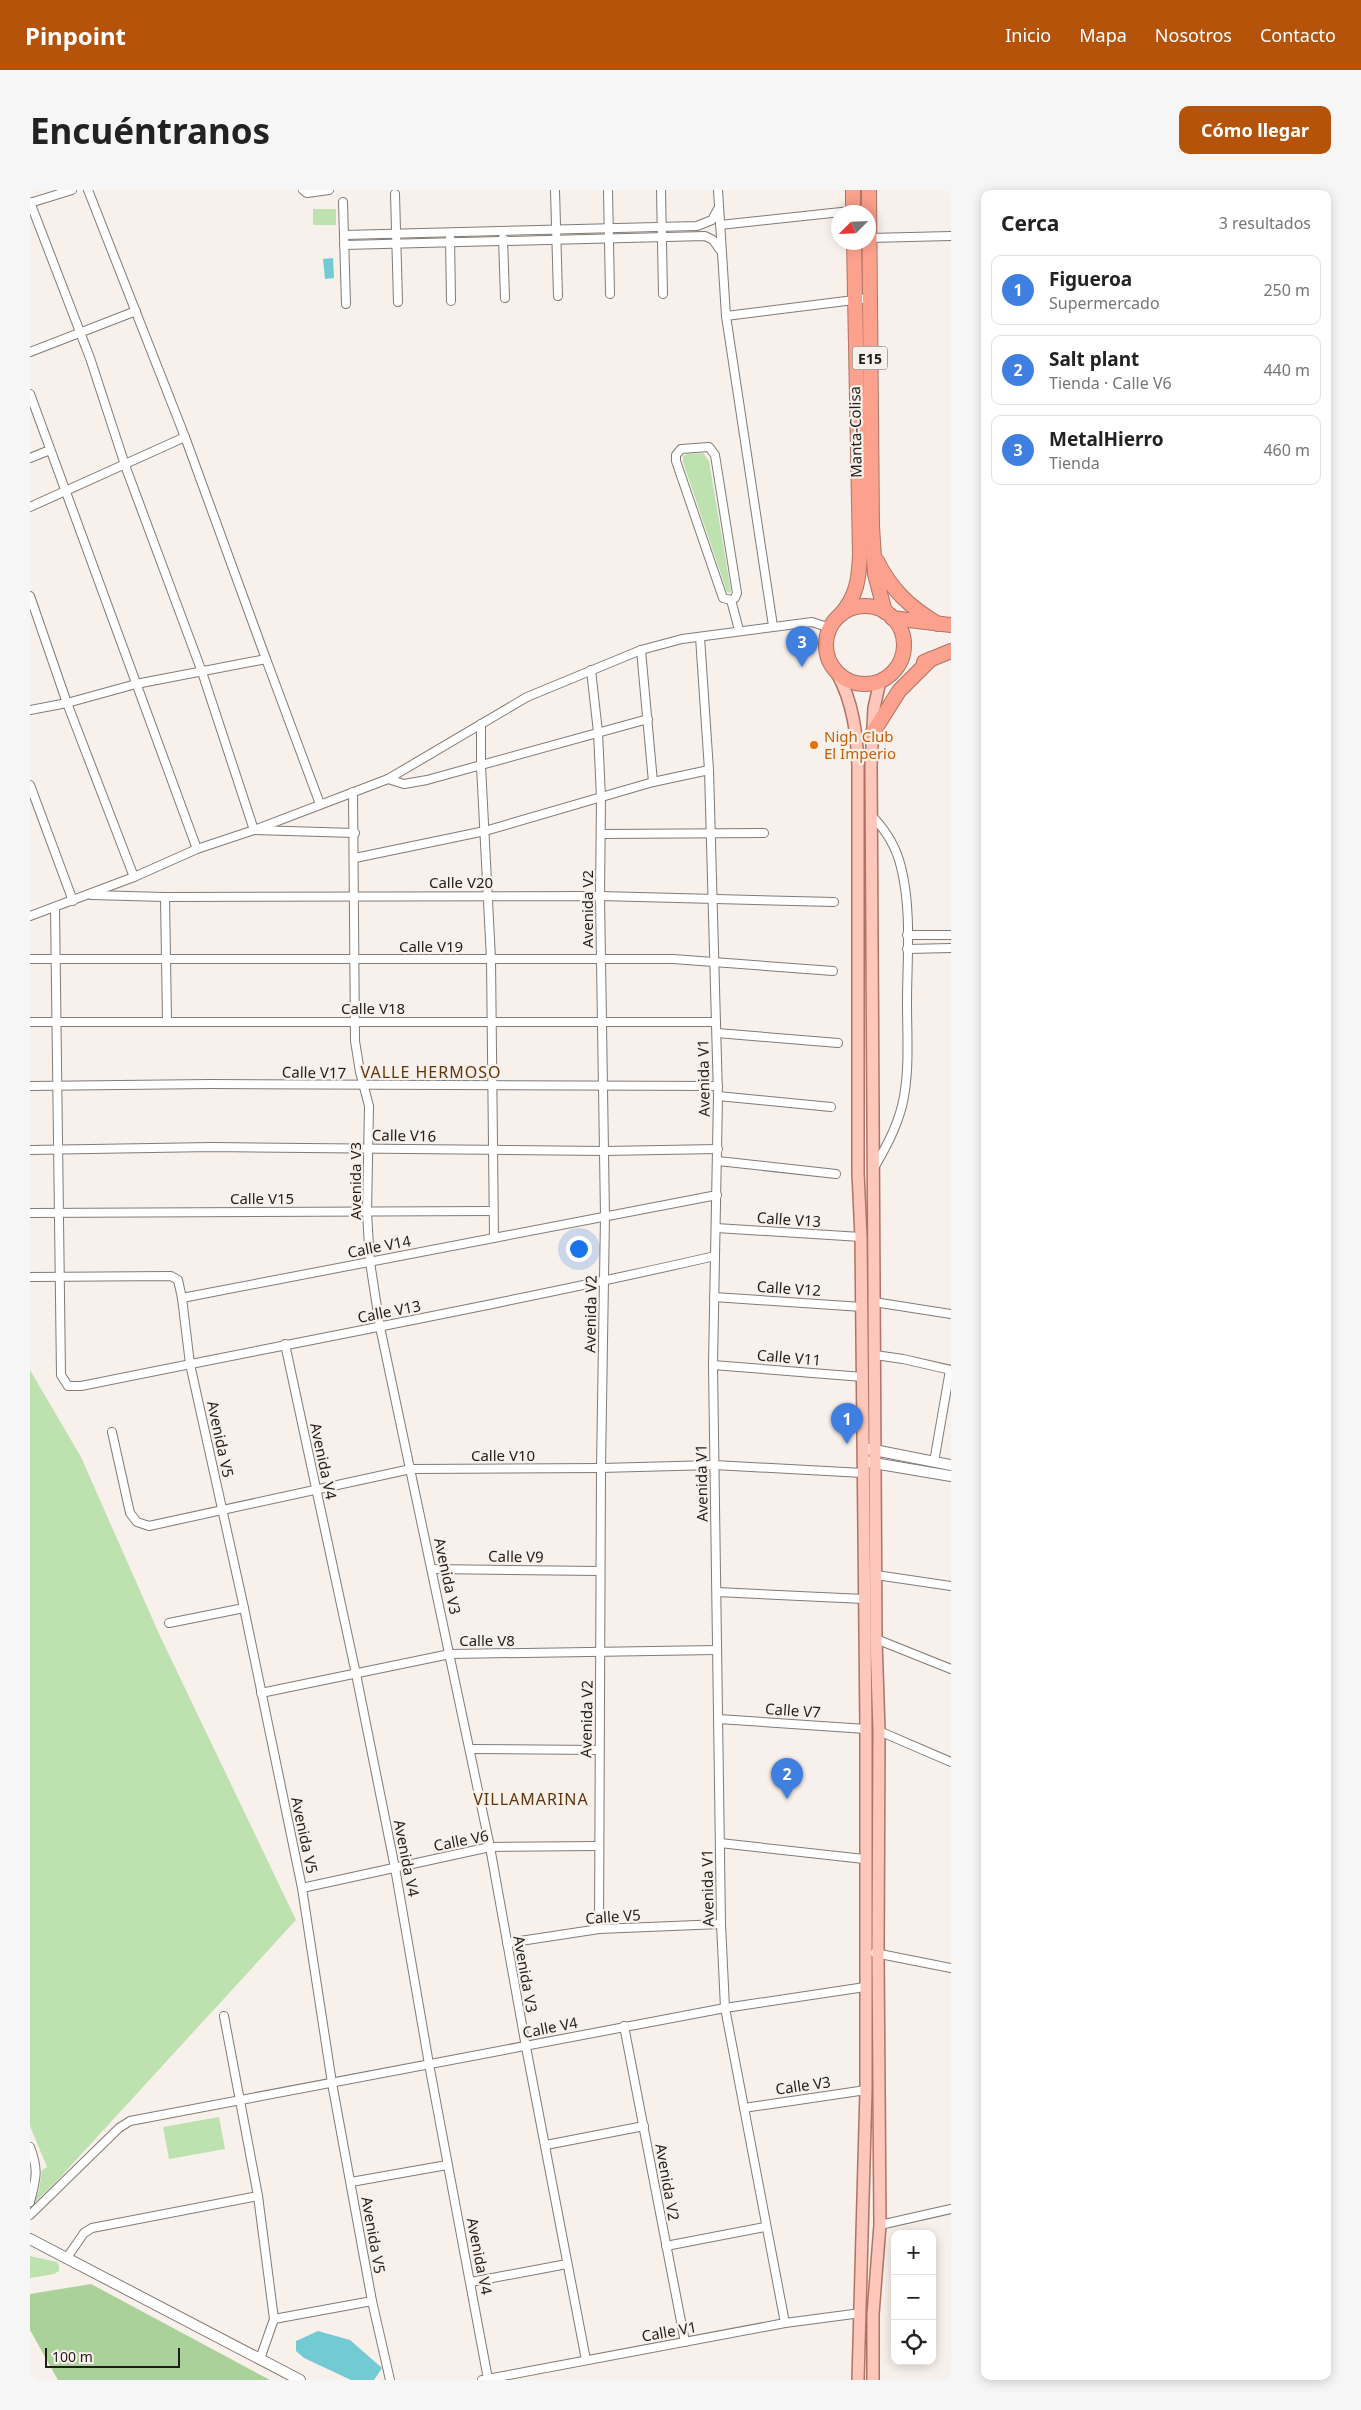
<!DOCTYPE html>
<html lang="es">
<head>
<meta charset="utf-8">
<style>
	:root { --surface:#fff; --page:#f6f6f6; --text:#222; --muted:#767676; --line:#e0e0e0; --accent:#b45309 }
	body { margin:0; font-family:"Noto Sans",sans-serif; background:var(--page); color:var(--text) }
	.controls { position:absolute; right:15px; bottom:15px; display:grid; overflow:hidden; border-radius:10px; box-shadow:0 2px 12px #0003 }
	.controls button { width:45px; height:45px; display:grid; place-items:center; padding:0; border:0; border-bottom:1px solid var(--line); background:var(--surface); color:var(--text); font:25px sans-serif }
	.compass { position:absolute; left:801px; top:15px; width:45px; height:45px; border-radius:50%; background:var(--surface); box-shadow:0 2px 12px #0003; rotate:246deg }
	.scale { position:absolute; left:15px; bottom:12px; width:135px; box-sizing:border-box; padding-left:5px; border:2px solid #201d1b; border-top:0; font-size:14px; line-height:18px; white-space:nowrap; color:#201d1b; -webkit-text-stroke:4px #f8f0ea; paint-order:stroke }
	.you { position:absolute; left:548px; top:1058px; width:18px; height:18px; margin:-12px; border:4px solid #fff; border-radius:50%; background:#1a73e8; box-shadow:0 0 0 8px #1a73e833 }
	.badge { display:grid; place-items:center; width:32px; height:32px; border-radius:50%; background:var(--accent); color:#fff; font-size:16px; font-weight:700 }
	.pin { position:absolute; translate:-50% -41px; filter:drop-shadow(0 1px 2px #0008) }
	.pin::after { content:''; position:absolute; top:26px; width:18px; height:15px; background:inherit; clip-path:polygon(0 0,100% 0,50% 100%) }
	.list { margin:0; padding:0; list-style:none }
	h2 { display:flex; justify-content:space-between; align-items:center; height:65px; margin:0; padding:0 20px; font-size:21px }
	h2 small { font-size:16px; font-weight:400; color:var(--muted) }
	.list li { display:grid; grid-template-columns:32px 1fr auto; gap:15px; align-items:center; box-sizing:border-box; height:70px; margin:0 10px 10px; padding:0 10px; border:1px solid var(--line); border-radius:10px }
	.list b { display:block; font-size:19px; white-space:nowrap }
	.list p { margin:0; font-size:16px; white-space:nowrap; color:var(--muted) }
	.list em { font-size:16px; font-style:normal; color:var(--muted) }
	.icon { flex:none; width:28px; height:28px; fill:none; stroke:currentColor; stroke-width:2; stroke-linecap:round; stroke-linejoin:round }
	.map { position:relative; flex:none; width:921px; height:2190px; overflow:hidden; border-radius:10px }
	header { display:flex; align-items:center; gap:30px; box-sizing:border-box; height:70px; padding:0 25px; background:var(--accent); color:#fff }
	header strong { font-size:24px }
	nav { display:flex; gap:28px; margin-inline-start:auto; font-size:18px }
	.intro { display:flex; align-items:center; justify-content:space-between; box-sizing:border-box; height:120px; padding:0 30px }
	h1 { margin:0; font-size:35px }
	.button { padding:12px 22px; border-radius:10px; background:var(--accent); color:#fff; font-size:18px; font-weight:700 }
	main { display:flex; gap:30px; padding:0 30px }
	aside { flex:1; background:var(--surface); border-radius:10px; box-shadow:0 2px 12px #0003 }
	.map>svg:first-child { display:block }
	.green { fill:#bee1b0 }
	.forest { fill:#aad19a }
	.water { fill:#72cbd2 }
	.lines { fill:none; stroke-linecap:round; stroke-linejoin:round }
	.street-casing { stroke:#827b76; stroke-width:10 }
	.secondary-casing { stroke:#827b76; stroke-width:12 }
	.primary-casing { stroke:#ae7365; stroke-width:14 }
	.highway-casing { stroke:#ae7365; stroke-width:16 }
	.street { stroke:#fff; stroke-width:8 }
	.secondary { stroke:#fff; stroke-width:10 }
	.primary { stroke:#fdc7bb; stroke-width:11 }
	.highway { stroke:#fba18d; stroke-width:14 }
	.food-dot { fill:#e8710a; stroke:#f8f0ea; stroke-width:2 }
	.labels { text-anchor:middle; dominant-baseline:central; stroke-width:4.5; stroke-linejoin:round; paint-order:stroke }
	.shield { fill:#f8f0ea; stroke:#615c59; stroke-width:1 }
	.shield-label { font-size:14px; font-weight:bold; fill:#201d1b }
	.street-label { font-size:15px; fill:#201d1b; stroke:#f8f0ea }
	.food-label { font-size:15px; fill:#c56008; stroke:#f8f0ea; text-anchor:start }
	.neighbourhood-label { font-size:16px; letter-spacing:1px; fill:#5f350b; stroke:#f8f0ea }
</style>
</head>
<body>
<header>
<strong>Pinpoint</strong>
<nav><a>Inicio</a><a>Mapa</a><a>Nosotros</a><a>Contacto</a></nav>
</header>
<div class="intro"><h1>Encuéntranos</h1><a class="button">Cómo llegar</a></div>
<main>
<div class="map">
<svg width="921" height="2190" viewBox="0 0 921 2190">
	<rect width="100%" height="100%" fill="#f8f0ea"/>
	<g class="green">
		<rect x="283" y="19" width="23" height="16"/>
		<path d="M673,263L679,271L701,401L700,403L697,402L653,272V266L657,264Z"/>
		<path d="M0,1180L51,1267L130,1446L266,1730L25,1993L4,2013L9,2000L12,1980L17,1977L0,1936Z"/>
		<path d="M189,1927L195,1959L139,1969L133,1937Z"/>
		<path d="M0,2066L27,2072L29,2075V2081L24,2084L0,2088Z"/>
	</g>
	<path class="forest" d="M61,2094L240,2190H28L0,2140V2104Z"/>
	<g class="water">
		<path d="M303,68L304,88L295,89L293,69Z"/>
		<path d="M288,2141L320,2150L352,2178L344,2190H321L274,2168L266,2161V2151Z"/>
	</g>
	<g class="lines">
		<defs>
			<g id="street">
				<path d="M58,0L155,247L236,469"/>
				<path d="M273,0L277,3L299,0"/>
				<path d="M525,0L528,106"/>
				<path d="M578,0L580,104"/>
				<path d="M631,0L633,104"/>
				<path d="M688,0L696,126L743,436"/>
				<path d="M365,4L368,112"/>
				<path d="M0,12L60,168L96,278L172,482L224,640L325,643"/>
				<path d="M313,12L316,114"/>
				<path d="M0,13L42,0"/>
				<path d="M690,35L839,19"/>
				<path d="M314,45L667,36L682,30L688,19"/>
				<path d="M420,48L421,111"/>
				<path d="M473,48L475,108"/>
				<path d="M839,48L921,46"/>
				<path d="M314,55L675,46L683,50L690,60"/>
				<path d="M696,126L840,108"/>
				<path d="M0,162L106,121"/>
				<path d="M0,204L167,659"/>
				<path d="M679,257L685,265L707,403L705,408L701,410L693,408L646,271V265L651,259Z"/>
				<path d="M0,268L20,260"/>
				<path d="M0,317L155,247"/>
				<path d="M0,406L37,513L104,687"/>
				<path d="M701,410L709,440"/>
				<path d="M670,447L679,580L688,906L683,1175L691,1734L695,1818L755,2133"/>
				<path d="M611,460L623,592"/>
				<path d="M561,480L568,542L571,608L570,706L575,1026L571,1278L569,1739"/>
				<path d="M0,520L37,513L106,494L236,469L290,614"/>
				<path d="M451,534V576L461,769L464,1048"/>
				<path d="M358,589L374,594L397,590L618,529"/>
				<path d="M0,595L43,711"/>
				<path d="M323,602L325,851L330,882L339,916L337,1023L340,1072L350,1137L460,1657L496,1857L556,2170"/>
				<path d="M841,625C856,640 866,656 871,677C882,720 877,769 877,813C877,847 880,883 872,916C866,939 856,957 844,978"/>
				<path d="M572,644L734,643"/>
				<path d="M325,668L455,641L623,592L679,580"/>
				<path d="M61,705L135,707L570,706L804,712"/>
				<path d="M135,707L137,831"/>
				<path d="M25,717L31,1185L38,1196H51C262,1153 475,1114 685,1066"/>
				<path d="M0,726L104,687L167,659L224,640L358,589L497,507L611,460L652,449L782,432L800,438"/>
				<path d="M877,745H921"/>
				<path d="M877,759L921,758"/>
				<path d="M0,769H643L803,781"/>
				<path d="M0,832H686"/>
				<path d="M687,843L808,853"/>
				<path d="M0,896L181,894L688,896"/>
				<path d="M688,906L801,917"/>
				<path d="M0,960L182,957L574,961L688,959"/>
				<path d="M688,971L806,984"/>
				<path d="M0,1023L463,1021"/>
				<path d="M686,1038L831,1047"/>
				<path d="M0,1087L141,1086L148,1090L152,1108L687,1005"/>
				<path d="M684,1107L832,1117"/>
				<path d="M152,1108L160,1174L214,1418L272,1698L302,1893L342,2111L360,2190"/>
				<path d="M844,1112L921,1124"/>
				<path d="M255,1154L326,1484L365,1678L399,1874L458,2189"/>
				<path d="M845,1165L873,1169L921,1180"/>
				<path d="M683,1175L833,1187"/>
				<path d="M82,1242L100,1323L107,1332L119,1336L381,1279L571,1278L684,1275L833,1283"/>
				<path d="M904,1272L920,1180"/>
				<path d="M402,1379L570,1381"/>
				<path d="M846,1385L921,1396"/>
				<path d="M687,1402L834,1409"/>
				<path d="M139,1433L214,1418"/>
				<path d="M846,1449L921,1479"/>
				<path d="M231,1503L420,1464L687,1460"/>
				<path d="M689,1529L836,1539"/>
				<path d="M849,1541L921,1572"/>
				<path d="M440,1559L569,1560"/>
				<path d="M690,1653L834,1669"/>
				<path d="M272,1698L460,1657L568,1656"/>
				<path d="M477,1753L569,1739L691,1734"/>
				<path d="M845,1763L921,1778"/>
				<path d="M194,1826L228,2006L244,2129L230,2169"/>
				<path d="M594,1836L655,2152"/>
				<path d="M714,1918L836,1900"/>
				<path d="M516,1955L614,1936"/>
				<path d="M0,1957C9,1981 6,1988 0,2012"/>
				<path d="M321,1992L417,1975"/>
				<path d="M0,2025L89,1938L100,1931L695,1818L835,1797"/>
				<path d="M850,2035L921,2019"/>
				<path d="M636,2056L735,2037"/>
				<path d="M36,2069L54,2043L62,2038L228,2006"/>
				<path d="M441,2092L537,2074"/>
				<path d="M244,2129L342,2111"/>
				<path d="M452,2190L755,2133L831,2123"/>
			</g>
			<g id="secondary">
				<path d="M839,1259L921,1275"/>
				<path d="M838,1272L921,1286"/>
				<path d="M0,2049L270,2190"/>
			</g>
			<g id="primary">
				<path d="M807,483C823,512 827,544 828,577V983L831,1047L836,1539V1900L828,2190"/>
				<path d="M843,2190V2124L850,2035L848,1763L849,1541L846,1449L841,576L844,518L850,491"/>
			</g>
			<g id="highway">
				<path d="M823,0V22"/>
				<path d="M839,0L842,336L845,384L855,422"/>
				<path d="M847,371C862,401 880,417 908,434"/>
				<circle cx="835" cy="455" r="39"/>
				<path d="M811,424C827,406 829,388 830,365L824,52"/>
				<path d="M862,428L921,435"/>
				<path d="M894,472L921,461"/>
				<path d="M842,544L869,501L901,469"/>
			</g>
		</defs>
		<use href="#street" class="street-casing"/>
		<use href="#secondary" class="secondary-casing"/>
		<use href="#primary" class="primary-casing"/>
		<use href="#highway" class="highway-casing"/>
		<use href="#street" class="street"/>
		<use href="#secondary" class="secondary"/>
		<use href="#primary" class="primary"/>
		<use href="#highway" class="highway"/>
	</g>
	<circle class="food-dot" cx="784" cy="555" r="5"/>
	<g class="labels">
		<rect class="shield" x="822.5" y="156.5" width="35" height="23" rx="4"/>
		<g class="shield-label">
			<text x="840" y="168">E15</text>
		</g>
		<g class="street-label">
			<text transform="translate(825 242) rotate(-91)">Manta-Colisa</text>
			<text x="431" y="692">Calle V20</text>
			<text transform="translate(557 719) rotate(-90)">Avenida V2</text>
			<text x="401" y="756">Calle V19</text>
			<text x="343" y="818">Calle V18</text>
			<text transform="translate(284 882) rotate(1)">Calle V17</text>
			<text transform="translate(673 888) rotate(-91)">Avenida V1</text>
			<text transform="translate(374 945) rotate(1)">Calle V16</text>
			<text transform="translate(325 991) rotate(-90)">Avenida V3</text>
			<text x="232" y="1008">Calle V15</text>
			<text transform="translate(759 1029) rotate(4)">Calle V13</text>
			<text transform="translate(349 1056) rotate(-11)">Calle V14</text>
			<text transform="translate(759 1098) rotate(4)">Calle V12</text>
			<text transform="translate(359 1121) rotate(-11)">Calle V13</text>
			<text transform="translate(560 1124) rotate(-89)">Avenida V2</text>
			<text transform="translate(759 1167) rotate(5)">Calle V11</text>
			<text transform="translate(191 1249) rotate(78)">Avenida V5</text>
			<text x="473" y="1265">Calle V10</text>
			<text transform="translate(294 1271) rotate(78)">Avenida V4</text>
			<text transform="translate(671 1293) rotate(-91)">Avenida V1</text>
			<text transform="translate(486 1366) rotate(1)">Calle V9</text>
			<text transform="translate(418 1386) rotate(78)">Avenida V3</text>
			<text x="457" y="1450">Calle V8</text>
			<text transform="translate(763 1520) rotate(4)">Calle V7</text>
			<text transform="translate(556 1529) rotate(-89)">Avenida V2</text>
			<text transform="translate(275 1645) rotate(78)">Avenida V5</text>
			<text transform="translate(431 1650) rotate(-11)">Calle V6</text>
			<text transform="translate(377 1668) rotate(79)">Avenida V4</text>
			<text transform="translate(677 1698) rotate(-91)">Avenida V1</text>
			<text transform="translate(583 1726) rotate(-4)">Calle V5</text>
			<text transform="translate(496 1784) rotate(80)">Avenida V3</text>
			<text transform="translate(520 1837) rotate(-11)">Calle V4</text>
			<text transform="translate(773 1895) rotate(-8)">Calle V3</text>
			<text transform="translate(638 1992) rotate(80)">Avenida V2</text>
			<text transform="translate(344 2045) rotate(80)">Avenida V5</text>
			<text transform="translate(450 2066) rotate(79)">Avenida V4</text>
			<text transform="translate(639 2141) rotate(-10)">Calle V1</text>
		</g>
		<g class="food-label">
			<text x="794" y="546">Nigh Club<tspan x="794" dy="17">El Imperio</tspan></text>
		</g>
		<g class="neighbourhood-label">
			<text x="401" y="882">VALLE HERMOSO</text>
			<text x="501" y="1609">VILLAMARINA</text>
		</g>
	</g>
</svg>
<div class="controls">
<button>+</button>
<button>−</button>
<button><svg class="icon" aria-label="locate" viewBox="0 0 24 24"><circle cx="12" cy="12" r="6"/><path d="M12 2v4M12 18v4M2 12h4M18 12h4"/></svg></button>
</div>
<svg class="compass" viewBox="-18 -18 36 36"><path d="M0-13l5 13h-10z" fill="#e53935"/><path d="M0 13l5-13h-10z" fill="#767676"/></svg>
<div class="scale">100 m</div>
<div class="you"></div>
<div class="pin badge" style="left:817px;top:1254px;background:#3f7fe0">1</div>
<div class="pin badge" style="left:757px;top:1609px;background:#3f7fe0">2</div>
<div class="pin badge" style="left:772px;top:477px;background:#3f7fe0">3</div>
</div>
<aside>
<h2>Cerca<small>3 resultados</small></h2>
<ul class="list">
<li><span class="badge" style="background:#3f7fe0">1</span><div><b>Figueroa</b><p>Supermercado</p></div><em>250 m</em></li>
<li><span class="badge" style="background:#3f7fe0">2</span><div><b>Salt plant</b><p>Tienda · Calle V6</p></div><em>440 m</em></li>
<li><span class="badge" style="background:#3f7fe0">3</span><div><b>MetalHierro</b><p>Tienda</p></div><em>460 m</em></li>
</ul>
</aside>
</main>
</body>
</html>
